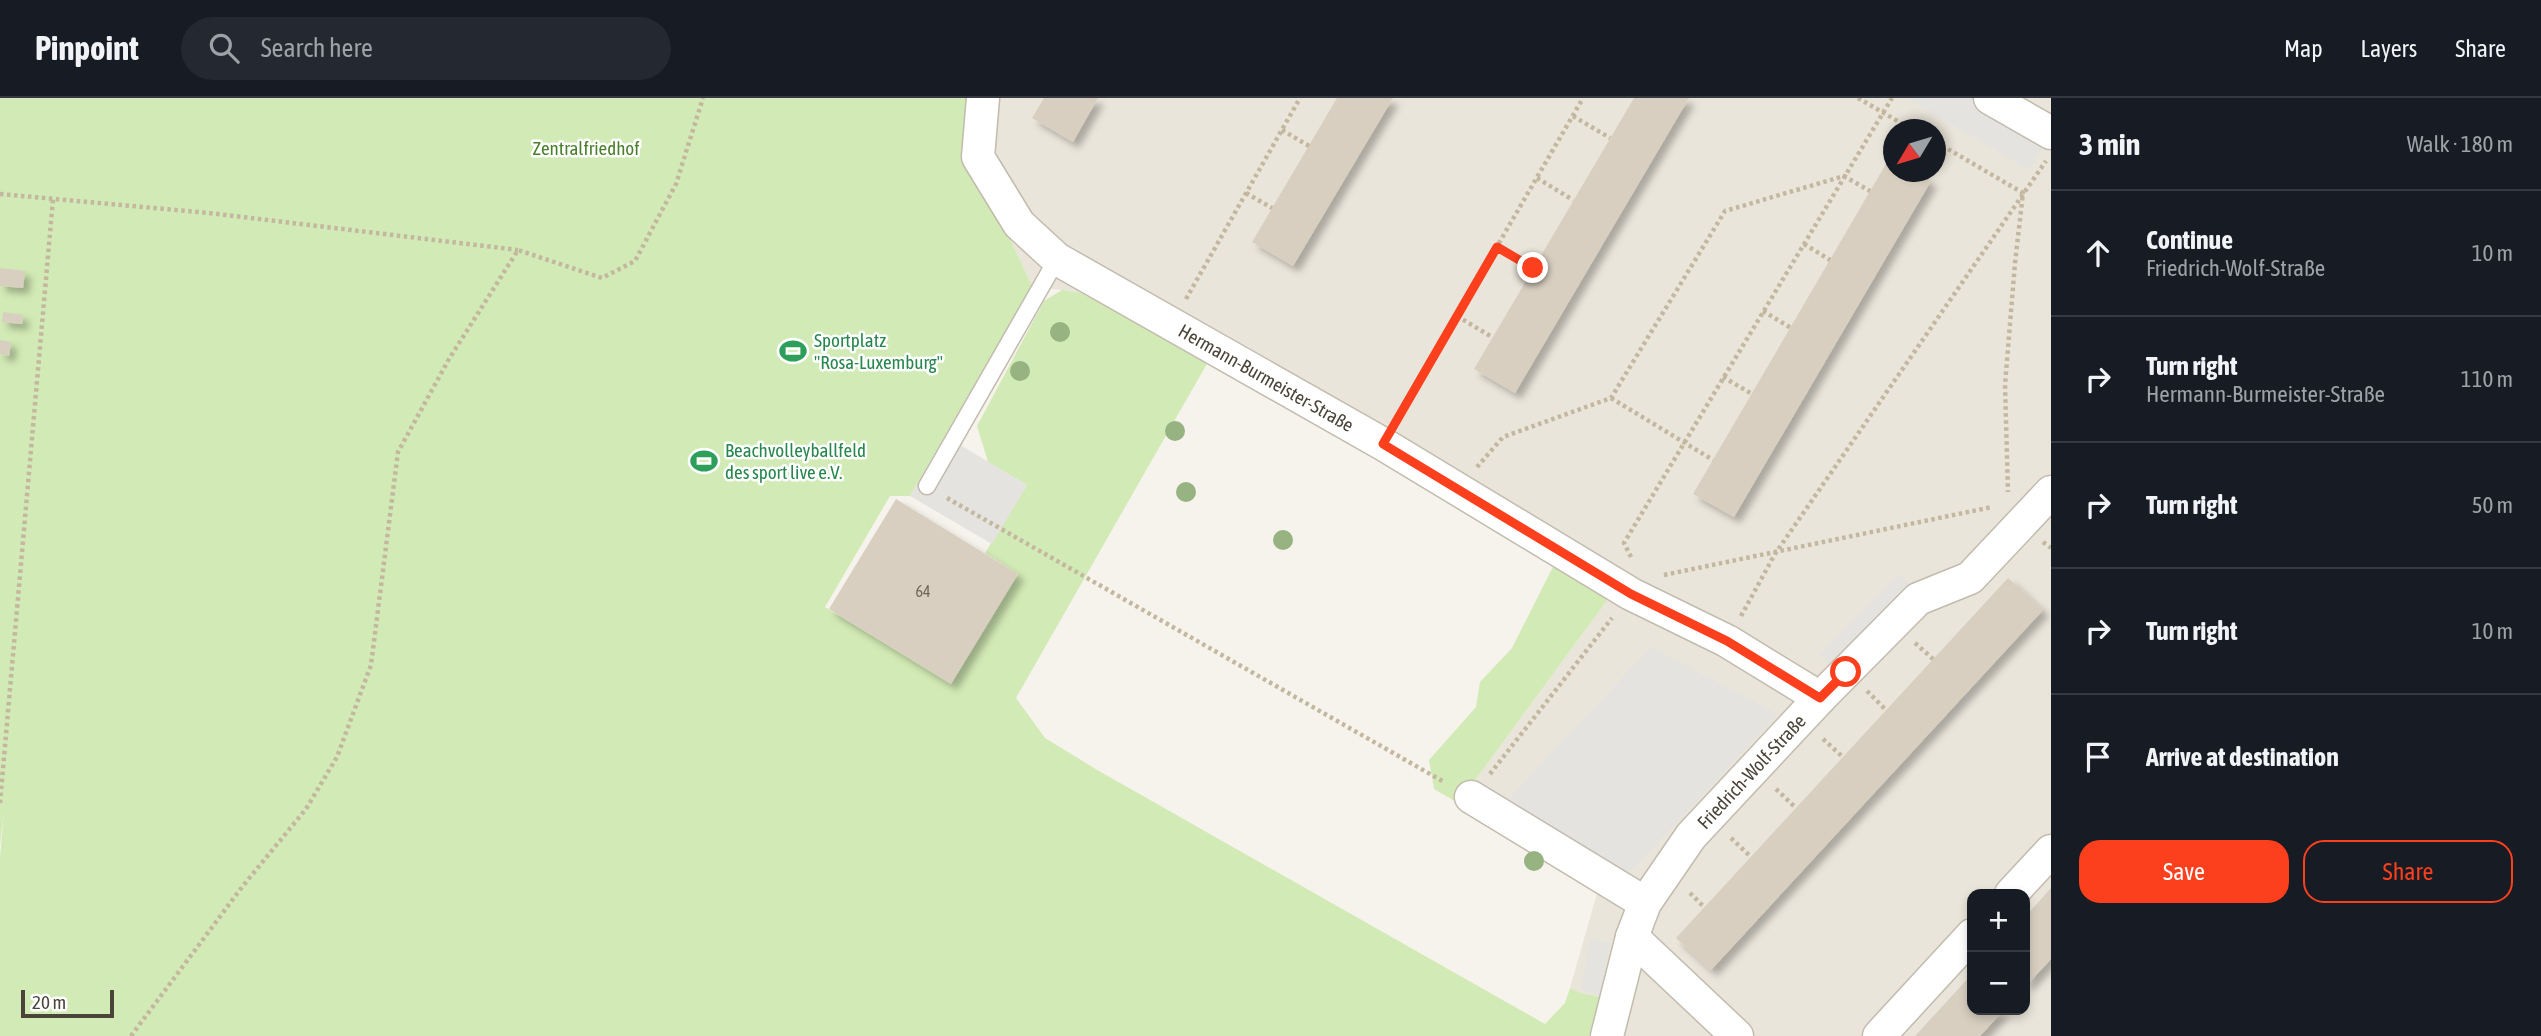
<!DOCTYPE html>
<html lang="en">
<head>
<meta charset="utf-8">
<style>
	:root { --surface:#171b24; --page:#242831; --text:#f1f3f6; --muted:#9ea1a6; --line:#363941; --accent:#fc3f1d }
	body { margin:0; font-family:"Asap Condensed",sans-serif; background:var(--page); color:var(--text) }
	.controls { position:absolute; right:21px; bottom:21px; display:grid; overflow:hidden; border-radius:14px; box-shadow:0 4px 10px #0003 }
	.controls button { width:63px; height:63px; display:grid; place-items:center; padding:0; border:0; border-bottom:2px solid var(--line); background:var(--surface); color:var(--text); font:35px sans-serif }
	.compass { position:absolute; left:1883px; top:21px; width:63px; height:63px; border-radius:50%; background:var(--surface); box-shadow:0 4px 10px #0003; rotate:232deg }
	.scale { position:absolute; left:21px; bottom:18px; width:93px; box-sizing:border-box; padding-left:7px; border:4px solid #4b4439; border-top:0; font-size:19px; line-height:24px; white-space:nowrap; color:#4b4439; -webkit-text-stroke:5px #fff; paint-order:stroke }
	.stop { position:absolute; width:21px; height:21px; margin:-16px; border:5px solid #fc3f1d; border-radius:50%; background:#fff }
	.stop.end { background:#fc3f1d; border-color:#fff; box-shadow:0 2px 7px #0008 }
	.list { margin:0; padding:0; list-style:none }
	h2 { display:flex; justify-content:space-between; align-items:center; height:91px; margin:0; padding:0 28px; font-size:30px }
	h2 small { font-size:23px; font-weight:400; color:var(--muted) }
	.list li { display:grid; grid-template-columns:46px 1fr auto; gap:21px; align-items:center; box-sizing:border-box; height:126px; padding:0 28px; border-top:2px solid var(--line) }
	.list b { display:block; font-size:26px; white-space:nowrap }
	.list p { margin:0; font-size:23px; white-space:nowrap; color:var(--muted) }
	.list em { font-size:23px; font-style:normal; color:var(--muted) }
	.actions { display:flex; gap:14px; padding:21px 28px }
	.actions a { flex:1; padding:16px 0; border:2px solid var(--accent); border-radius:21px; text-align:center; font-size:24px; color:var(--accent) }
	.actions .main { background:var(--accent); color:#fff }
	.icon { flex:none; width:38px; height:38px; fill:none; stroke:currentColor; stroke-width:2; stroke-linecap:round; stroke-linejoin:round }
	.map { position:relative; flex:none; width:2051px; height:938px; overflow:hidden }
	header { display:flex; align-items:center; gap:42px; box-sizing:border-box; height:98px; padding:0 35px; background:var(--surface); border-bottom:2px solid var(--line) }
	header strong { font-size:33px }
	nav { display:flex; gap:38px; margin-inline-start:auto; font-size:24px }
	.search { width:490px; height:63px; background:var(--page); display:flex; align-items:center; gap:18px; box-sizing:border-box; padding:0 24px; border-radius:38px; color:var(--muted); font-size:26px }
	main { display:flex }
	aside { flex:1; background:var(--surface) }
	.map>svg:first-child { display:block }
	.residential { fill:#eae5da; fill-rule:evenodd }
	.green { fill:#d2eab5 }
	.parking { fill:#e5e3e0 }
	.building { fill:#d8cfc1; filter:url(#shadow) }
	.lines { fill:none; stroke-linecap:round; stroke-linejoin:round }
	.service-casing { stroke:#c2bbae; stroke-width:19 }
	.minor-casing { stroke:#c2bbae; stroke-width:35 }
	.path { stroke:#c4b79f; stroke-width:4.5; stroke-dasharray:3.5 3.5; stroke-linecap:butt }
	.service { stroke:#fff; stroke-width:16 }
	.minor { stroke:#fff; stroke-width:32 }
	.tree { fill:#97b381 }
	.route { stroke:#fc3f1d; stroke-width:9 }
	.labels { text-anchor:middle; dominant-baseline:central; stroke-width:5; stroke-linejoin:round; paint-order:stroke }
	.number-label { font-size:16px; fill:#6e675b }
	.park-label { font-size:19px; fill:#4a7f2a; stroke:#fff }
	.leisure-label { font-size:19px; fill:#27864d; stroke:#fff; text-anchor:start }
	.street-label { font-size:19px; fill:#4b4439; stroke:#fff }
</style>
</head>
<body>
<header>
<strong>Pinpoint</strong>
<div class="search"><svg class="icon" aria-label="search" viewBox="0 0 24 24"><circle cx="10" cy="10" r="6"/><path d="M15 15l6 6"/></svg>Search here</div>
<nav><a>Map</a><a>Layers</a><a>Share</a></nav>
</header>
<main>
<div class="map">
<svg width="2051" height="938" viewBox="0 0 2051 938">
	<defs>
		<filter id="shadow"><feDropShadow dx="6" dy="6" stdDeviation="3.5" flood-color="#0004"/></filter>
	</defs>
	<rect width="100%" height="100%" fill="#f6f3ec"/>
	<path class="residential" d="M981,0H2051V938H1589L1600,899L1581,895L1570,890L1598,792L1459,704L1611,497L1208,264L1082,195L1032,188L970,55ZM1894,32H1936V74H1894ZM1972,796H2025V912H1972Z"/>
	<g class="green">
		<path d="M0,0H981L970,55L1032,188L910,398H890L825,509L950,585L1018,476L985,455L1027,387L988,364L977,328L1044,203L1062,192L1081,195L1208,264L1016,600L1045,640L1099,673L1545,926L1565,905L1570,890L1581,895L1600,899L1589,938H0V760L4,712L0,747Z"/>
		<path d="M1555,465L1611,497L1459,704L1497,728L1434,691L1429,662L1476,609L1480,584L1512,550Z"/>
	</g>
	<g class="parking">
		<path d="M1913,0H1970L2047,44L2029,72L1911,3Z"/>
		<path d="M945,338L1027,387L992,446L910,398Z"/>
		<path d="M1899,476L1914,491L1835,571L1820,556Z"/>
		<path d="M1651,549L1778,616L1628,777L1507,702Z"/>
		<path d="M1590,841L1610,845L1600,896L1581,893Z"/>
	</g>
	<g class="building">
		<path d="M1044,0H1098L1073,44L1032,20Z"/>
		<path d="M1337,0H1393L1293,168L1252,144Z"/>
		<path d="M1634,0H1689L1515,295L1474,271Z"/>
		<path d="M1890,59L1894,61V74H1915L1931,83L1734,419L1693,396Z"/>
		<path d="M0,170L25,173L23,190L0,188Z"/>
		<path d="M3,214L23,217L22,226L2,224Z"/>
		<path d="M0,242L11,244L9,258L0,256Z"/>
		<path d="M896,401L1018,476L951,586L829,511Z"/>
		<path d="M2008,480L2043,512L1711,872L1676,840Z"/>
		<path d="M2051,790V861L2025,889V819Z"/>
		<path d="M1972,876V912H2004L1980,938H1915Z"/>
	</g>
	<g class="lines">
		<defs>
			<path id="service" d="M927,388L1057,161"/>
			<g id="minor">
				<path id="s1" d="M983,0L978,59L1019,126L1057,161L1383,346L1631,496L1727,543L1820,600"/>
				<path d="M1990,0L2051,35"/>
				<path d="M1471,699L1645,805"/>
				<path d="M2011,796L2051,753"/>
				<path d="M1632,839L1737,938"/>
				<path id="s2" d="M1607,938L1632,839L1645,805L1691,738L1820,600L1918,501L1970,480L2051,394"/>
				<path d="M1879,938L1972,837"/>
			</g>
		</defs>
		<use href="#service" class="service-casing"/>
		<use href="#minor" class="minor-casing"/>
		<g class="path">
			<path d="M1858,0L1913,32"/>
			<path d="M1573,18L1610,40"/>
			<path d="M1282,32L1309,48"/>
			<path d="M1936,44L2023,95L2015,165L2005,287L2008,394"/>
			<path d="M1537,80L1573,102"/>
			<path d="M1246,95L1272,110"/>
			<path d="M0,96L209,115L518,152"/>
			<path d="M1804,146L1830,162"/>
			<path d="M1497,149L1533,170"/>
			<path d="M1186,201L1300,0"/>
			<path d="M1763,213L1791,230"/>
			<path d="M1457,218L1492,239"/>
			<path d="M1723,279L1752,296"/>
			<path d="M1611,300L1713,362"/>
			<path d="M1397,321L1583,0"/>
			<path d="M1477,369L1503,339L1611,300L1725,113L1844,78L1870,93"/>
			<path d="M947,400L1444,684"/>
			<path d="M2043,444L2051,450"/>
			<path d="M1631,459L1624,445L1892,0"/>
			<path d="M1664,477L1992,409"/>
			<path d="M1741,518L1775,456L2046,63"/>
			<path d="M1915,545L1933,561"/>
			<path d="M1867,593L1886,612"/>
			<path d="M1823,641L1843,659"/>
			<path d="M1490,676L1612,520"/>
			<path d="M1776,691L1796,710"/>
			<path d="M0,705L53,101"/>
			<path d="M1731,740L1751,759"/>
			<path d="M1690,795L1704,809"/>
			<path d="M131,938L242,789L306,711L337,659L371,567L398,354L449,261L518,152L602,180L635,163L676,86L703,0"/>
		</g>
		<use href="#service" class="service"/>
		<use href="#minor" class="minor"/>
	</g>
	<g class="tree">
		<circle cx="1060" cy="234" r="10"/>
		<circle cx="1020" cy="273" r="10"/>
		<circle cx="1175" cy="333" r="10"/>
		<circle cx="1186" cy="394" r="10"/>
		<circle cx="1283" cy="442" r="10"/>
		<circle cx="1534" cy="763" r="10"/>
	</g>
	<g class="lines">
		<path class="route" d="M1533,170L1497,149L1383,346L1631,496L1727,543L1820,600L1846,574"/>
	</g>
	<defs>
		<symbol id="stadium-bare" viewBox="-9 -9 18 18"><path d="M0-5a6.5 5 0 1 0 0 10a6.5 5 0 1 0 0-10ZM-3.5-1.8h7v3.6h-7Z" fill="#2e9e5b" stroke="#fff" stroke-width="2.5" paint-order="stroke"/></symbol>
	</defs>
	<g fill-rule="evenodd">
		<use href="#stadium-bare" x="774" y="234" width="38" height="38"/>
		<use href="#stadium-bare" x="685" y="344" width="38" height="38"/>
	</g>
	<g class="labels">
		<g class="number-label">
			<text x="923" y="493">64</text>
		</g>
		<g class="park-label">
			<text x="586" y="50">Zentralfriedhof</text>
		</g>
		<g class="leisure-label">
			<text x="814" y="242">Sportplatz<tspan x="814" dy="22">"Rosa-Luxemburg"</tspan></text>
			<text x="725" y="352">Beachvolleyballfeld<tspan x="725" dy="22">des sport live e.V.</tspan></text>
		</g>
		<g class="street-label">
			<text stroke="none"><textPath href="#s1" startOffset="430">Hermann-Burmeister-Straße</textPath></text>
			<text stroke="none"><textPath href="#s2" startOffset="308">Friedrich-Wolf-Straße</textPath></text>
		</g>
	</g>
</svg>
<div class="controls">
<button>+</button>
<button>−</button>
</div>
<svg class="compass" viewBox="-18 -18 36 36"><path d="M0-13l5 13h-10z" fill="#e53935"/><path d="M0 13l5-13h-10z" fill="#9ea1a6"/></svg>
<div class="scale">20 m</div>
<div class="stop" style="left:1846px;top:574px"></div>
<div class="stop end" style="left:1533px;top:170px"></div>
</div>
<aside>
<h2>3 min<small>Walk · 180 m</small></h2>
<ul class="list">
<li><svg class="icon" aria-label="ahead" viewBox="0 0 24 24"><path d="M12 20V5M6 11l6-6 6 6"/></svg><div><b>Continue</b><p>Friedrich-Wolf-Straße</p></div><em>10 m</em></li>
<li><svg class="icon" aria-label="right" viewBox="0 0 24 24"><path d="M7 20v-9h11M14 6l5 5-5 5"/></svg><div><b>Turn right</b><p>Hermann-Burmeister-Straße</p></div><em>110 m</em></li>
<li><svg class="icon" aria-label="right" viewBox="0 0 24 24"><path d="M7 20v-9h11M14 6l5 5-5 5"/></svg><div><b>Turn right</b></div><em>50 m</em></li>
<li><svg class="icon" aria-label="right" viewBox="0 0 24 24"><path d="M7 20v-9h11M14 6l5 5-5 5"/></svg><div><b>Turn right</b></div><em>10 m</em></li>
<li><svg class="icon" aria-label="arrive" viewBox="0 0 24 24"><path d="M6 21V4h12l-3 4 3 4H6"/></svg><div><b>Arrive at destination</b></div></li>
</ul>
<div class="actions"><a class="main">Save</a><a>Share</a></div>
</aside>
</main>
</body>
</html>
